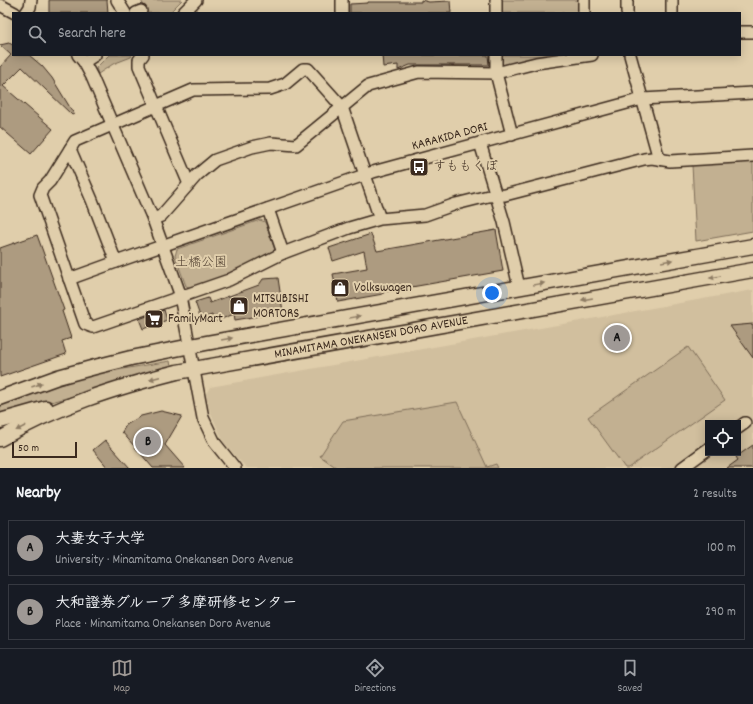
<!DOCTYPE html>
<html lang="en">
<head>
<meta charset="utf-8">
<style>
	:root { --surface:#171b24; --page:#20242c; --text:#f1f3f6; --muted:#9ea1a6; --line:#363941; --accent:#9f9995 }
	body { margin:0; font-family:Dekko,"Klee One",sans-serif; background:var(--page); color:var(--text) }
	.controls { position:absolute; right:12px; bottom:12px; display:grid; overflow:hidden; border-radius:0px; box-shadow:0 2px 10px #0003 }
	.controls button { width:36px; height:36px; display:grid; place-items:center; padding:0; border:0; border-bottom:1px solid var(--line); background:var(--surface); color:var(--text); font:20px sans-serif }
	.scale { position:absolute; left:12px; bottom:10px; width:65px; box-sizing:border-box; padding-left:4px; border:2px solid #3b2a1e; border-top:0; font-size:11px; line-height:14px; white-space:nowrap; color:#3b2a1e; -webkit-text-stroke:3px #e0ceab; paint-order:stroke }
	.you { position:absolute; left:492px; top:293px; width:14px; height:14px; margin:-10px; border:3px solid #fff; border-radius:50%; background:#1a73e8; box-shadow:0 0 0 6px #1a73e833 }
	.badge { display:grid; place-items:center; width:26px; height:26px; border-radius:50%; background:var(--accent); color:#111; font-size:13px; font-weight:700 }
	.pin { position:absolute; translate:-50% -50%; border:2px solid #fff; box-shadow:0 1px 4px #0006 }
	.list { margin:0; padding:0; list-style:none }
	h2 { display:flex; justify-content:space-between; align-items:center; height:52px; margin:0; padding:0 16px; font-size:17px }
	h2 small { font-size:13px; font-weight:400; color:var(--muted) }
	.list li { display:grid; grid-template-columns:26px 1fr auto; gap:12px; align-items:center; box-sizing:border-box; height:56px; margin:0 8px 8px; padding:0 8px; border:1px solid var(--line); border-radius:0px }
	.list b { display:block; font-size:15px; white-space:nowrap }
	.list p { margin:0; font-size:13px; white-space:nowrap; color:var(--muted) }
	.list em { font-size:13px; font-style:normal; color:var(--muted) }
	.icon { flex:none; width:22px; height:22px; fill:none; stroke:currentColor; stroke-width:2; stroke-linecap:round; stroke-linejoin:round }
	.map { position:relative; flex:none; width:753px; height:468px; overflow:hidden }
	.search { position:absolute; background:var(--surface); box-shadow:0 2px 10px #0003; left:12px; right:12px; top:12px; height:44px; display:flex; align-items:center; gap:10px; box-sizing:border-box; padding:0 14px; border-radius:0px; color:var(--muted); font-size:15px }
	.sheet { height:180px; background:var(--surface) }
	nav { display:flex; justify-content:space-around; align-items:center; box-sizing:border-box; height:56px; border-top:1px solid var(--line); background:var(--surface); font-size:11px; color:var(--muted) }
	nav a { display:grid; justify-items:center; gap:2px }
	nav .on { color:var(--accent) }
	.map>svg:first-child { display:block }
	.built { fill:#d1bf9e; fill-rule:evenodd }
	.green { fill:#c2b091; stroke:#7e6d58 }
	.building { fill:#ad9b80; stroke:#3b2a1e }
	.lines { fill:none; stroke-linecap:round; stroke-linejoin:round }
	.minor-casing { stroke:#3b2a1e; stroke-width:14 }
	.major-casing { stroke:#3b2a1e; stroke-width:17 }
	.minor { stroke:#e0ceab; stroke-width:11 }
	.major { stroke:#e0ceab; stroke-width:14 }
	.oneway { fill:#8e7c64 }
	.labels { text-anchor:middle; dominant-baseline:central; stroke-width:4; stroke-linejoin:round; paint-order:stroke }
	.street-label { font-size:13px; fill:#3b2a1e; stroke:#e0ceab }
	.poi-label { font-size:13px; fill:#3b2a1e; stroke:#e0ceab; text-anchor:start }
	.park-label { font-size:13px; fill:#4f3e2f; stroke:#e0ceab }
</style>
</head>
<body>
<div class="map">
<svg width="753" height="468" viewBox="0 0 753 468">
	<rect width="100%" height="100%" fill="#e0ceab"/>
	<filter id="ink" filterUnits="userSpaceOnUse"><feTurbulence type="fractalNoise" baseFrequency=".025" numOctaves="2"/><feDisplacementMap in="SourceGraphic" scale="8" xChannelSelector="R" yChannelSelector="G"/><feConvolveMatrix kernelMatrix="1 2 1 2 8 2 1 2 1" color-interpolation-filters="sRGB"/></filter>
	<g filter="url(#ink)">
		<path class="built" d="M753,290V468H247L237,458L223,441L209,409L206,394L210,387ZM708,423H738V453H708Z"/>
		<g class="green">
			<path d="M141,0H182L169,13H147Z"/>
			<path d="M499,0H579L580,13H499Z"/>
			<path d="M109,55H132L131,57L113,64L98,74L96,68Z"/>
			<path d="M499,55H567L505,67L499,62Z"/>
			<path d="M753,161V231L696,241L692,165Z"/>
			<path d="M260,220L265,222L275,250L272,255L233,273L192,288L186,286L175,256L177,249Z"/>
			<path d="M688,347L725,400L628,468H625L588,417Z"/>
			<path d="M170,361L171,366L90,392L0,415V405L47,388L94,374Z"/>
			<path d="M457,402L487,467L496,464L498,468H337L320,456L343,421Z"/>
		</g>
		<g class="building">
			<path d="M49,0H107L108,13H49Z"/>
			<path d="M421,0L429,2L450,1L451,13H350V4L368,3V2H421Z"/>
			<path d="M9,43L13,45V55H29L42,66L52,78L74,114L72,115L22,67L3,86L53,129L31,154L0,127V67L11,55L0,45Z"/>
			<path d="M382,55H488L489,65H410L398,70V65L383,67Z"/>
			<path d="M496,230L503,271L383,292V294L338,302L333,274L367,268L364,251L333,261L329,248L371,234L377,251Z"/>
			<path d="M37,235L64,310L62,311L71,338L62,341L66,354L0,377V248Z"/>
			<path d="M278,278L283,312L235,320L234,314L214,322L212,315L201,319L195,302L208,298L210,303L259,285L263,279Z"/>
			<path d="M164,310L167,320L143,329L139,319Z"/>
			<path d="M753,324V358L730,326Z"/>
			<path d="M161,411L182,416L165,445L185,468H153L122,432L126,425L141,416Z"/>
			<path d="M105,440L130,468H108L93,450Z"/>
			<path d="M753,445V468H727L738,460L736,457Z"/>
		</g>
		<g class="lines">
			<defs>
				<g id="minor">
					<path d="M117,0L125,13"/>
					<path d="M342,0V13"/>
					<path d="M496,0V13"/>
					<path d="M584,0V13"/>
					<path d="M627,0V13"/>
					<path d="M672,0V13"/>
					<path d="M0,5L15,13"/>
					<path d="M26,13L30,7L31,0"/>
					<path d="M136,13L141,11"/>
					<path d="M183,13L196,0"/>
					<path d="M740,32H753"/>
					<path d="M78,55L84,62L92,77L153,219L179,291L203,418L215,443L235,468"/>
					<path d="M143,55L139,60V66L189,184"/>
					<path d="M496,55V73L512,135"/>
					<path d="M630,55L659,159"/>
					<path d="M84,62L95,55"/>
					<path d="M480,143L504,222L519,287"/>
					<path d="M70,149L92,200L116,262"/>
					<path d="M268,209L283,253"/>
					<path d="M153,219L161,216L197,175L215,160L252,147L271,143L296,145L368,86L419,72L496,73L536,63L592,55"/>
					<path d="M380,219L342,107L308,69H303L285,84L270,89L193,90L75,141L50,181L43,188L40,195L85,324L93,327L229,280L283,253L349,228L380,219L425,215L456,204L488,196L505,195L644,159L652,158L670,161L753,156"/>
					<path d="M69,279L116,262L373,172L642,99L753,93"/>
					<path d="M738,428L745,423"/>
					<path d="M682,468L708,449"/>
				</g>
				<g id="major">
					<path d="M0,398L58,377L95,367L131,358L206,343L753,246"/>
					<path d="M0,421L46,408"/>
					<path id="s1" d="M0,439C57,406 114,388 177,372L753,270"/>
				</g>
			</defs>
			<use href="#minor" class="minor-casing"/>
			<use href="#major" class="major-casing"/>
			<use href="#minor" class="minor"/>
			<use href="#major" class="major"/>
		</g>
		<defs><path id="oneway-solid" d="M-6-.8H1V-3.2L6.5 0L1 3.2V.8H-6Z"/></defs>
		<g class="oneway">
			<use href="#oneway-solid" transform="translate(667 261) rotate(-10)"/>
			<use href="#oneway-solid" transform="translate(715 277) rotate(170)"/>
			<use href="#oneway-solid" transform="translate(539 284) rotate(-10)"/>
			<use href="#oneway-solid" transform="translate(587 299) rotate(170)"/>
			<use href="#oneway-solid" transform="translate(355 317) rotate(-10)"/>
			<use href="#oneway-solid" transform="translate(227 339) rotate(-10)"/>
			<use href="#oneway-solid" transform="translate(155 378) rotate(166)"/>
			<use href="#oneway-solid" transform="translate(37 385) rotate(-20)"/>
			<use href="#oneway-solid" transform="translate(21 428) rotate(152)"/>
		</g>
	</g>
	<defs>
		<symbol id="bus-square" viewBox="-11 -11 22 22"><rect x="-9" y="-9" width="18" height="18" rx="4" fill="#3b2a1e" stroke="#e0ceab"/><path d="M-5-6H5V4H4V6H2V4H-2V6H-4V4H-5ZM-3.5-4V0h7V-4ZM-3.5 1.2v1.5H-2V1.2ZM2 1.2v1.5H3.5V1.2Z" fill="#fff"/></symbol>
		<symbol id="shop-square" viewBox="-11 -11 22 22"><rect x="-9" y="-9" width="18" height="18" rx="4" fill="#3b2a1e" stroke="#e0ceab"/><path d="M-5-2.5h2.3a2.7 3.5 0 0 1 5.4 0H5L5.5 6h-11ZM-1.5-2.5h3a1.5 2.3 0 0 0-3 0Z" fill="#fff"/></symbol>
		<symbol id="supermarket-square" viewBox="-11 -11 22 22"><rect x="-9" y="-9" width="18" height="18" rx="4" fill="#3b2a1e" stroke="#e0ceab"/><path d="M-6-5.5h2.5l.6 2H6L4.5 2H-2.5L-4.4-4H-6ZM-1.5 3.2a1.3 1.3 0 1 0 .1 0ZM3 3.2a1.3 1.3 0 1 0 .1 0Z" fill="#fff"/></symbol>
	</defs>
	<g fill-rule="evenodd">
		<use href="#bus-square" x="408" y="156" width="22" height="22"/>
		<use href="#shop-square" x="329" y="277" width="22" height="22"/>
		<use href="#shop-square" x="228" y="295" width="22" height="22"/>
		<use href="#supermarket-square" x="143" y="308" width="22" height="22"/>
	</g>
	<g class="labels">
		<g class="street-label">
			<text transform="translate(450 137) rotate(-15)">KARAKIDA DORI</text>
			<text stroke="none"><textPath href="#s1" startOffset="387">MINAMITAMA ONEKANSEN DORO AVENUE</textPath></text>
		</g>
		<g class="poi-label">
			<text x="433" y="167">すももくぼ</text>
			<text x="354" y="288">Volkswagen</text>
			<text x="253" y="299">MITSUBISHI<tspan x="253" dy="15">MORTORS</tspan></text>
			<text x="168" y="319">FamilyMart</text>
		</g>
		<g class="park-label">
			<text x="201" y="263">土橋公園</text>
		</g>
	</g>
</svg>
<div class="controls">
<button><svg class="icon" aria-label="locate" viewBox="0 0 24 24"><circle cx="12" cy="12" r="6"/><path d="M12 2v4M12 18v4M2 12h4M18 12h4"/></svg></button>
</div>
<div class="scale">50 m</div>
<div class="you"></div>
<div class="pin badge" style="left:617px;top:338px">A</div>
<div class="pin badge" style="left:148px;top:442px">B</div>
<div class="search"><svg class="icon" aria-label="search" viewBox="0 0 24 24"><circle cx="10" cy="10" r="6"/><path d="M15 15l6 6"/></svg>Search here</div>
</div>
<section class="sheet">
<h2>Nearby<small>2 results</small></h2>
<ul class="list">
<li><span class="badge">A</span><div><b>大妻女子大学</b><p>University · Minamitama Onekansen Doro Avenue</p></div><em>100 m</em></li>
<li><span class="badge">B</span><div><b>大和證券グループ 多摩研修センター</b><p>Place · Minamitama Onekansen Doro Avenue</p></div><em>290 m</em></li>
</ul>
</section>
<nav>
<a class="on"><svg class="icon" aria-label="map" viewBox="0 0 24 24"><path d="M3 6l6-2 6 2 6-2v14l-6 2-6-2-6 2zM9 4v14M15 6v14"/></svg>Map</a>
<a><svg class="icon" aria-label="directions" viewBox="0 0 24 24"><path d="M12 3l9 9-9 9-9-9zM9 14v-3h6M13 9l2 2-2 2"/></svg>Directions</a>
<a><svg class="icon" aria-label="saved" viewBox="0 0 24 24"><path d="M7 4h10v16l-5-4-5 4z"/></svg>Saved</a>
</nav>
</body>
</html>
